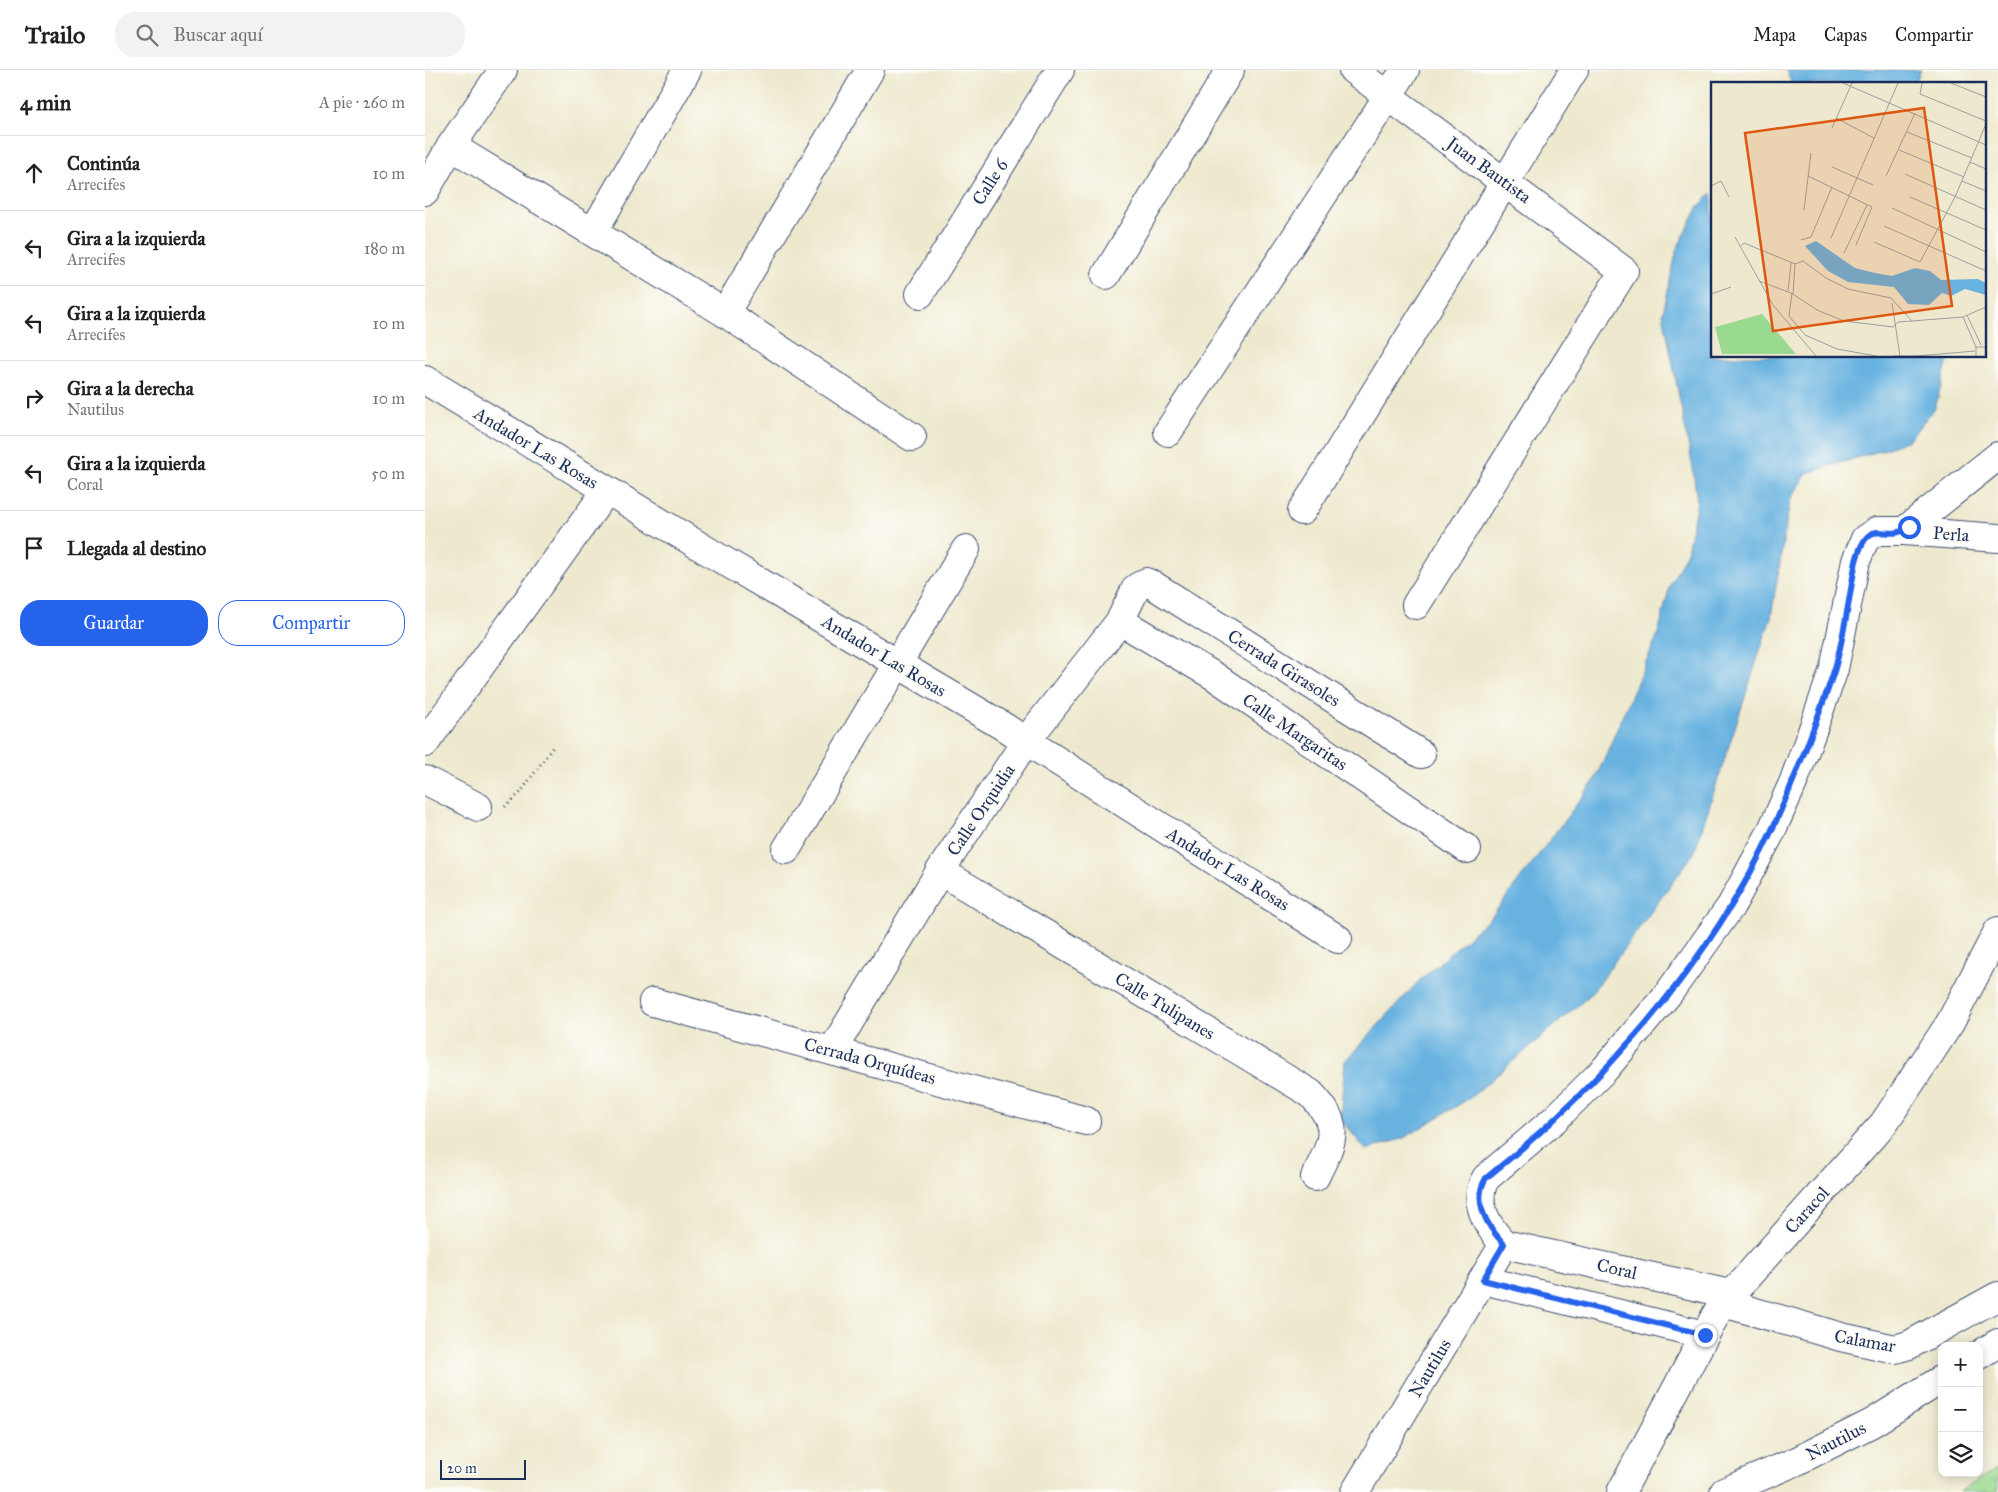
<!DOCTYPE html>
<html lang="es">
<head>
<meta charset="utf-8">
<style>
	:root { --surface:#fff; --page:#f2f2f2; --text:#202124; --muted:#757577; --line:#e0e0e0; --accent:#2563eb }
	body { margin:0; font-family:"IM FELL Great Primer",serif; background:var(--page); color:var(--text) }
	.controls { position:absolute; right:15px; bottom:15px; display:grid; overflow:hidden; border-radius:10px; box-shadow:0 2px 12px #0003 }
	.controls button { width:45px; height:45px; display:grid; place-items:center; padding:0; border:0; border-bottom:1px solid var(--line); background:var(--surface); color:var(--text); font:25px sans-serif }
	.scale { position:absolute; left:15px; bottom:12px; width:86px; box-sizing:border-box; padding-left:5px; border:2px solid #1b2f5e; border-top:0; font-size:14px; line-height:18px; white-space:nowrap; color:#1b2f5e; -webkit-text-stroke:4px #fdfcf7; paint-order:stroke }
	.stop { position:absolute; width:15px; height:15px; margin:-11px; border:4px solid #2563eb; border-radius:50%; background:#fff }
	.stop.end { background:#2563eb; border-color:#fff; box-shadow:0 1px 5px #0008 }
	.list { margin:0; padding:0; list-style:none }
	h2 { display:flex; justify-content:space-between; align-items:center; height:65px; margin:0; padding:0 20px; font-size:21px }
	h2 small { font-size:16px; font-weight:400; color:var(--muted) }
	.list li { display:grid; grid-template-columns:32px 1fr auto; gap:15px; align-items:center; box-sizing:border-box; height:75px; padding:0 20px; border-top:1px solid var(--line) }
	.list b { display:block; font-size:19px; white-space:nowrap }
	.list p { margin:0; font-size:16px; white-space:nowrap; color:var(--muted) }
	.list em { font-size:16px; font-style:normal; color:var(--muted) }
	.actions { display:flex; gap:10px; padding:15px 20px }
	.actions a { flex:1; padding:11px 0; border:1px solid var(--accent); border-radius:20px; text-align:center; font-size:18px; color:var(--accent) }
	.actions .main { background:var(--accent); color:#fff }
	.icon { flex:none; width:28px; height:28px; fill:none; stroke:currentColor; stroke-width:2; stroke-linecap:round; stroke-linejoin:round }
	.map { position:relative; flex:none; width:1573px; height:1422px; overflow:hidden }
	header { display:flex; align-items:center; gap:30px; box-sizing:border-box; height:70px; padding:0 25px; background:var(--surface); border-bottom:1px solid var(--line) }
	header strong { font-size:24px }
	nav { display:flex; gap:28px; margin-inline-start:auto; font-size:18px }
	.search { width:350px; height:45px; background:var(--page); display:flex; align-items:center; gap:12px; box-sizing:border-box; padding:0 18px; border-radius:20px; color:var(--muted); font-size:19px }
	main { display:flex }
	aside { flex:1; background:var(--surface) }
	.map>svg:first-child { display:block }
	.park { fill:url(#park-crowns); stroke:#5a8477 }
	.water { fill:#68b2e0; stroke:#42709f }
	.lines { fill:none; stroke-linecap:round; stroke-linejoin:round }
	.minor-casing { stroke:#3b4b6f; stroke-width:30 }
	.tertiary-casing { stroke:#3b4b6f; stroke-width:30 }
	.path { stroke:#3b4b6f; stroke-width:3; stroke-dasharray:1 4; stroke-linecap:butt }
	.minor { stroke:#fff; stroke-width:28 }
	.tertiary { stroke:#fff; stroke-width:28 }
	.route { stroke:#2563eb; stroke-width:6 }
	.labels { text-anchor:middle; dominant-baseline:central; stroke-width:5; stroke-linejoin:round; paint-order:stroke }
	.street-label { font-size:18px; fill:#1b2f5e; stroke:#fdfcf7 }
	.inset-road { fill:none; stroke:#9a9fa1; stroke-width:1 }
	.view { fill:#de5710; fill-opacity:0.15; stroke:#de5710; stroke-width:2.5 }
	.inset-edge { fill:none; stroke:#1b2f5e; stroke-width:2.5 }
</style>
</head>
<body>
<header>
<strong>Trailo</strong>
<div class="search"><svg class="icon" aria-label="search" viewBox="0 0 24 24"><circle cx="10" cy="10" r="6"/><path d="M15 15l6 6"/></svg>Buscar aquí</div>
<nav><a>Mapa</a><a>Capas</a><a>Compartir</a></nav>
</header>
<main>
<aside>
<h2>4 min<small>A pie · 260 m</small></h2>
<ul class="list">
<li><svg class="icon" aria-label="ahead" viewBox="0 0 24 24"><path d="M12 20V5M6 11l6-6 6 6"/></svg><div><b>Continúa</b><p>Arrecifes</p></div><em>10 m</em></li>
<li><svg class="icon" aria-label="left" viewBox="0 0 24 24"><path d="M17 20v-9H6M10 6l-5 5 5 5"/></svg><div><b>Gira a la izquierda</b><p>Arrecifes</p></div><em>180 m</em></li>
<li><svg class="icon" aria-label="left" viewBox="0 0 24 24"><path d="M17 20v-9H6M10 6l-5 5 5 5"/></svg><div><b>Gira a la izquierda</b><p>Arrecifes</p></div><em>10 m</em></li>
<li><svg class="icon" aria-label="right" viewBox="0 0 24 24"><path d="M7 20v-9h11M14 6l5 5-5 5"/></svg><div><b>Gira a la derecha</b><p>Nautilus</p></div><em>10 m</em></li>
<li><svg class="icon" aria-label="left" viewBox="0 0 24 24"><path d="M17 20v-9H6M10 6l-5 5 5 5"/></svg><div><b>Gira a la izquierda</b><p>Coral</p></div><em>50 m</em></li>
<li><svg class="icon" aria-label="arrive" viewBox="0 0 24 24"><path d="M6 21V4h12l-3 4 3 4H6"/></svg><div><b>Llegada al destino</b></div></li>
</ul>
<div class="actions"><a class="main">Guardar</a><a>Compartir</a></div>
</aside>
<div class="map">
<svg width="1573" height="1422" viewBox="0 0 1573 1422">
	<defs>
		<pattern id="park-crowns" width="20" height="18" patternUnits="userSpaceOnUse" patternTransform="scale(1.25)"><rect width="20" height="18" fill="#9ada90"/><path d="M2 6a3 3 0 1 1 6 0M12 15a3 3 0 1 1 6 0" fill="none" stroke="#84bb7f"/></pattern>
	</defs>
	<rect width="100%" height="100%" fill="#fdfcf7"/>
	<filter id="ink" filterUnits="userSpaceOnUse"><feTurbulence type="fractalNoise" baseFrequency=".02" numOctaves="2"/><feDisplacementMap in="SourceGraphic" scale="10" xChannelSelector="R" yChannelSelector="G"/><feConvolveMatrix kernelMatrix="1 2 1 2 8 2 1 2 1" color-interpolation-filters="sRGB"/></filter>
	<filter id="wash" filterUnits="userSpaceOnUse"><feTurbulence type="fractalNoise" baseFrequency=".0096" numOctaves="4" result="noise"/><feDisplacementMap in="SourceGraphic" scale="20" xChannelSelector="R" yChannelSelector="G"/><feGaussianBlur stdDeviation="1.12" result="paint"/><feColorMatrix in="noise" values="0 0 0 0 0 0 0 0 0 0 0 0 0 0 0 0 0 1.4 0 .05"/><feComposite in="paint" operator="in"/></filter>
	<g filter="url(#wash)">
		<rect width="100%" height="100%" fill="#eee9ce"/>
		<path class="park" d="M1573,1398V1422H1534Z"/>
		<g class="water">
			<path d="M1361,0H1496L1489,14H1367Z"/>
			<path d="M1287,123V286H1524L1510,338L1483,370L1461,379L1382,403L1365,430L1346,547L1269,783L1165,925L1045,1028L977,1069L941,1080L915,1049L920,991L993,912L1068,845L1170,710L1233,564L1245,515L1262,482L1272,431L1268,399L1238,243L1252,179L1274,136Z"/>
		</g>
	</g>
	<g filter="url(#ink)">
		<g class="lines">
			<defs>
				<g id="minor">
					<path d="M928,0L1199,201L991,535"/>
					<path d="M26,76L300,243L487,367"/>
					<path d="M168,162L262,0"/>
					<path d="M681,205L805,0"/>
					<path d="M495,224L635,0"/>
					<path d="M300,243L445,0"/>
					<path d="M0,310L291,486L576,655L913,869"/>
					<path d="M743,362L980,0"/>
					<path d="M877,441L1149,0"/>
					<path d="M1479,461L1573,468"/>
					<path d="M695,551L789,606L1042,779"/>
					<path d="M0,673L182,420"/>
					<path d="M0,710L53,737"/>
					<path d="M361,780L541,479"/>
					<path d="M515,801L885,1023C917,1056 909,1069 890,1107"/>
					<path d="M228,932L661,1051"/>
					<path d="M407,981L515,801L601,671L695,551L711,518L721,512L728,515L996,684"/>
					<path d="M1079,1174C1062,1156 1047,1131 1061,1108L1130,1049L1180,999L1243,924L1306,836L1345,764L1368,713L1389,656L1409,599L1431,491L1440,469L1452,461H1479L1573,386"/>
					<path d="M1079,1174L1305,1224"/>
					<path d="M1058,1210L1280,1265"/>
					<path d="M1299,1233L1416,1267L1470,1279L1484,1275L1573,1226"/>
					<path d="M1554,1285L1573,1273"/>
					<path d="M930,1422L1079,1174"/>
					<path d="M1196,1422L1295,1237L1459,1053L1525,953L1573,861"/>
					<path d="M1299,1422L1372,1391L1447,1353L1517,1309"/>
				</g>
				<path id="tertiary" d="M0,121L26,76L78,0"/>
			</defs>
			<use href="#minor" class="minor-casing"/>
			<use href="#tertiary" class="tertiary-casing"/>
			<path class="path" d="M80,737L95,723L128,677"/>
			<use href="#minor" class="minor"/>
			<use href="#tertiary" class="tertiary"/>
		</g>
	</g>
	<g class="lines" filter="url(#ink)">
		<path class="route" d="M1280,1265L1058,1210L1079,1174C1062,1156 1047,1131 1061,1108C1167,1024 1266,914 1330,794C1351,755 1367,714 1383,673C1392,648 1402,624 1410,598C1420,563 1424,526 1431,491C1445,441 1461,475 1484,457"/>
	</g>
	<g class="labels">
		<g class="street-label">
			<text transform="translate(1064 100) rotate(36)">Juan Bautista</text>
			<text transform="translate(565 112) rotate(-58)">Calle 6</text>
			<text transform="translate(111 378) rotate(31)">Andador Las Rosas</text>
			<text transform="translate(1526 464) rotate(4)">Perla</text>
			<text transform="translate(459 586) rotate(31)">Andador Las Rosas</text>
			<text transform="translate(859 598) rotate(32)">Cerrada Girasoles</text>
			<text transform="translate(870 662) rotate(34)">Calle Margaritas</text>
			<text transform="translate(556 740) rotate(-56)">Calle Orquidia</text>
			<text transform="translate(803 799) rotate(32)">Andador Las Rosas</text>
			<text transform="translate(740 936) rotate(31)">Calle Tulipanes</text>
			<text transform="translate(445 991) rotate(15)">Cerrada Orquídeas</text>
			<text transform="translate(1382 1140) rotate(-48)">Caracol</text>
			<text transform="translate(1192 1199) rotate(13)">Coral</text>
			<text transform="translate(1440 1271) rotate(10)">Calamar</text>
			<text transform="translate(1005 1298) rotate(-59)">Nautilus</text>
			<text transform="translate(1411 1371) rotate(-27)">Nautilus</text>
		</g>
	</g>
	<g transform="translate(1286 12)">
		<rect width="275" height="275" fill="#eee9ce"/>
		<path d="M51,232L85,272H11L4,245Z" fill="#9ada90"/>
		<path d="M105,159L144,186L164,191L181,194L204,186L219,189L230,198L267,197L275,201V213L254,207L240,214L231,211L218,223L197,222L183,205L137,200L117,189L94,164Z" fill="#68b2e0"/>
		<path class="inset-road" d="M132,1L275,63M211,1L209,12L275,39M240,1L275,15M125,36L163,56M121,46L141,1M196,50L261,76M188,68L253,95M259,80L275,87M121,85L162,103M194,92L275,128M97,94L161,125L145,163M175,94L204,31M251,99L275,109M0,104L10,99L18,115M199,115L275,148M181,126L275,170M93,128L100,71M173,144L275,189M24,155L62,223L105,274M120,156L187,1M90,158L100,155L121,105M163,160L209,180L244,115L275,42M30,164L33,161L84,182M133,171L156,123M84,182L92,179L115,196L137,207L180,216L201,239L252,235L275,225M48,199L80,211L106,228L133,239L182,245L187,240L201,239M77,209L80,181M81,211L78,234L94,253L126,267L165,274M0,212L20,205M82,212L84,182M181,221L189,274M256,233L270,263M252,235L265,265M182,274H207M205,274L264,269M265,274V265H275"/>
		<path class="view" d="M213,26L241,224L62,249L34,51Z"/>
		<rect width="275" height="275" class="inset-edge"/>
	</g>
</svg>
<div class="controls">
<button>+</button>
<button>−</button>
<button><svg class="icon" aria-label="layers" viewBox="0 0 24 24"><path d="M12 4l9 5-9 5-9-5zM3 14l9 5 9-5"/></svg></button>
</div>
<div class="scale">20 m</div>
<div class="stop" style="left:1484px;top:457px"></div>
<div class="stop end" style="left:1280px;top:1265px"></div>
</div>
</main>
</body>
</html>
